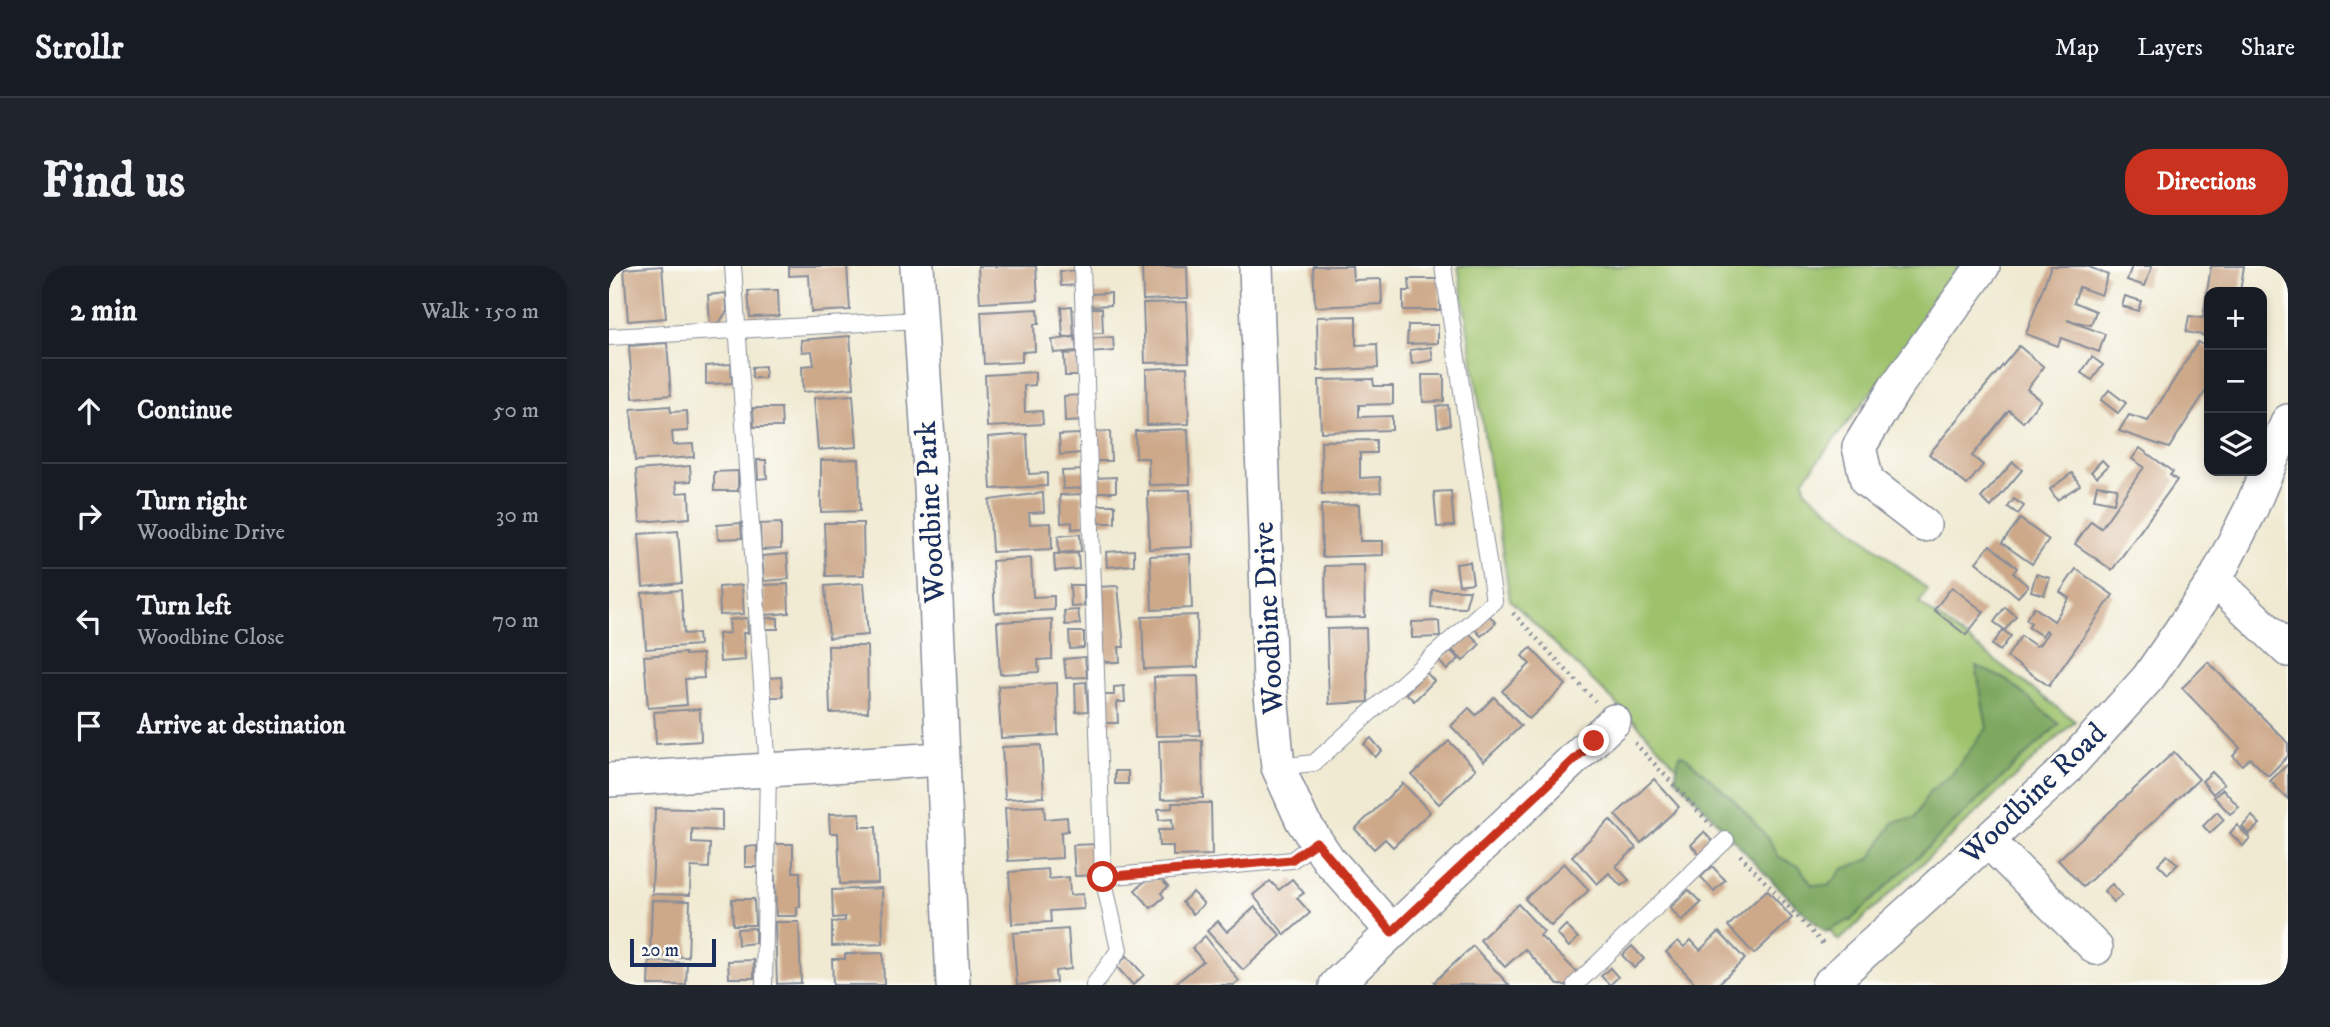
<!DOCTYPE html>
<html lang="en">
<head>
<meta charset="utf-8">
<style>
	:root { --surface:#171b24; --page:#20242c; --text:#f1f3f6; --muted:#9ea1a6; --line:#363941; --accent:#c8321e }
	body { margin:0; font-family:"IM FELL DW Pica",serif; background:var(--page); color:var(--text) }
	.controls { position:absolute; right:21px; top:21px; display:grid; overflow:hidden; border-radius:14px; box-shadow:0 4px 10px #0003 }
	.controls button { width:63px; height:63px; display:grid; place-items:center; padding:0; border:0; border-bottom:2px solid var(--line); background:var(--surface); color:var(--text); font:35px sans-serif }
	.scale { position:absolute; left:21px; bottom:18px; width:86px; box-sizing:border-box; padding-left:7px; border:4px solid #1b2f5e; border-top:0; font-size:19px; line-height:24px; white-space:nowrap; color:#1b2f5e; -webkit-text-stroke:5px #fdfcf7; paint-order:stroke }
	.stop { position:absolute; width:21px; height:21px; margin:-16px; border:5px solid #c8321e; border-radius:50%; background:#fff }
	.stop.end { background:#c8321e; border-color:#fff; box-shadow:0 2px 7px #0008 }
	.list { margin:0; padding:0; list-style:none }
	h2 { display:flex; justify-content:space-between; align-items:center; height:91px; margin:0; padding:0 28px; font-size:30px }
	h2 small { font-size:23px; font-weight:400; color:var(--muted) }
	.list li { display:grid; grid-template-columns:46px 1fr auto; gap:21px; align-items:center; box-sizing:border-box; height:105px; padding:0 28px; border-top:2px solid var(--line) }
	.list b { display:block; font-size:26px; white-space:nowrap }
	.list p { margin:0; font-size:23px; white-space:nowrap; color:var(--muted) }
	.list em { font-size:23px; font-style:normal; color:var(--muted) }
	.icon { flex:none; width:38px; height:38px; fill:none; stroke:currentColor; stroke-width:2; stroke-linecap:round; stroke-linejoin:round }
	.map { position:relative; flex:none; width:1679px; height:719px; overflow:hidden; border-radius:28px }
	header { display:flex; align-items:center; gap:42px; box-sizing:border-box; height:98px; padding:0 35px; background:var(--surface); border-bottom:2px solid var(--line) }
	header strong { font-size:33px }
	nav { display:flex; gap:38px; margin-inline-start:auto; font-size:24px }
	.intro { display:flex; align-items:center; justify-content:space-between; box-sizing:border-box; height:168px; padding:0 42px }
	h1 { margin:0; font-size:49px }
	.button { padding:18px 32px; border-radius:28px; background:var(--accent); color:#fff; font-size:24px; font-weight:700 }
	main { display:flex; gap:42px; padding:0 42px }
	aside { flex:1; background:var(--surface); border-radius:28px; box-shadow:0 4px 10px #0003 }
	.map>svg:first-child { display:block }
	.green { fill:#9ec26c; stroke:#5c7865; stroke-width:2 }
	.forest { fill:#7ea860; stroke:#4c6c5f; stroke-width:2 }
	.building { fill:#cda889 }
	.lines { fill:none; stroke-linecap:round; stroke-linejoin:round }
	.service-casing { stroke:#868c98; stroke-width:18 }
	.minor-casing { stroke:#868c98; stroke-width:36 }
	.path { stroke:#868c98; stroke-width:4.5; stroke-dasharray:2 5; stroke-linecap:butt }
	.service { stroke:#fff; stroke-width:16 }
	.minor { stroke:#fff; stroke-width:33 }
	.route { stroke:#c8321e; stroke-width:9 }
	.labels { text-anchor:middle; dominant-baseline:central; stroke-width:6; stroke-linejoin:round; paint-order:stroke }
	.street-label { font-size:30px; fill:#1b2f5e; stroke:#fdfcf7 }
</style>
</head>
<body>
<header>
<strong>Strollr</strong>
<nav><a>Map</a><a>Layers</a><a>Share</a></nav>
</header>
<div class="intro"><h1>Find us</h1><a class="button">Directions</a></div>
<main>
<aside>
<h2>2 min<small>Walk · 150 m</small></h2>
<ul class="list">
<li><svg class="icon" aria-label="ahead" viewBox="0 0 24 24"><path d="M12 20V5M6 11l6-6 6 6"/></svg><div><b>Continue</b></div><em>50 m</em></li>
<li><svg class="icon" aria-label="right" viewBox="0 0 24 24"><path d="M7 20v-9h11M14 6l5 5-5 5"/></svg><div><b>Turn right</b><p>Woodbine Drive</p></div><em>30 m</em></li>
<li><svg class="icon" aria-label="left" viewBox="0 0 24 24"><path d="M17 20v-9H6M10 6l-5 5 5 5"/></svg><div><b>Turn left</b><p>Woodbine Close</p></div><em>70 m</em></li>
<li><svg class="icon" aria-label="arrive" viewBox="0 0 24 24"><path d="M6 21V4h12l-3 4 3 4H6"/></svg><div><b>Arrive at destination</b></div></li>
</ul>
</aside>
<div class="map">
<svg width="1679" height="719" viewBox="0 0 1679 719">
	<rect width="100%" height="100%" fill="#fdfcf7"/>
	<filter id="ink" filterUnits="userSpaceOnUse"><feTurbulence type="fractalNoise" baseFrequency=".0143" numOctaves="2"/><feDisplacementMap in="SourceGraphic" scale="14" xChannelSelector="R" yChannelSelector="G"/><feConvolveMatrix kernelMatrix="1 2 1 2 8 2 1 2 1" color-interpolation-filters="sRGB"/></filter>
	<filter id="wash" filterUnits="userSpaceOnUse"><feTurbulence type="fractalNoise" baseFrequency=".00686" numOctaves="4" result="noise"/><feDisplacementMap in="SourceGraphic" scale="28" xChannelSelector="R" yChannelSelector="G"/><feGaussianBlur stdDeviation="1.57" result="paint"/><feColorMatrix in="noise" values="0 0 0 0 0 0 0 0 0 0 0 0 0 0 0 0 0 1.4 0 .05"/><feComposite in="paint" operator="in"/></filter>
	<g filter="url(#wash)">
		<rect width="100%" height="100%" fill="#f0ead2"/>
		<path class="green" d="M849,0H1350L1313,60L1195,213L1196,224L1319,324L1310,337L1466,455L1230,675L1027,457L901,334Z"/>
		<path class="forest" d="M1367,400L1398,414L1450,458L1243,653L1217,666C1162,619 1116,562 1066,511L1071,488L1077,491L1125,534L1160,573L1170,591L1190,600L1203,619L1220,620L1234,603L1261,593L1285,556L1306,552L1320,526L1342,509L1378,462Z"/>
		<g id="blocks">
			<g class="building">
				<path d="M53,0L57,52L19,55L15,3Z"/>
				<path d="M180,0H238L241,44L202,46L200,9L180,10Z"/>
				<path d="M369,0H427L429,34L371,37Z"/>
				<path d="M533,0H578L579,32L534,34Z"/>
				<path d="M704,0H743L744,14L772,13L773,38L706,41Z"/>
				<path d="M1442,0H1478L1499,9L1492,29L1470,21L1465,36L1487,45L1482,59L1458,54L1496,68L1490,86L1452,72L1449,80L1417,68Z"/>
				<path d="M1523,0H1543L1536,20L1518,14Z"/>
				<path d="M1602,0H1635L1631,26H1600V74L1593,69L1577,66L1580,50L1594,52Z"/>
				<path d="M451,5H470V19L452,20Z"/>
				<path d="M800,13H831V44H794V25H801Z"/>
				<path d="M169,24L170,50L141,51L139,25Z"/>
				<path d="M117,27L118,45L110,57L101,58L99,29Z"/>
				<path d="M502,27V39L481,40L480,28Z"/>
				<path d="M1516,30L1532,35L1529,45L1513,40Z"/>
				<path d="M578,36L580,96L536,97L534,37Z"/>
				<path d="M463,40L465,71H454L452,41Z"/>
				<path d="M479,42H493L494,67H479Z"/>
				<path d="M429,43L430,58H425L426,85L413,86V96L375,98L372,46Z"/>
				<path d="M747,50V79L768,78L769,102L709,105L708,51Z"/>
				<path d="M799,59H829V77L798,78Z"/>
				<path d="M241,70L245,122L194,126L193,100L205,99L203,85L193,86L192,74Z"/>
				<path d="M466,71L468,85L445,87L443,74Z"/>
				<path d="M504,71L505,85L481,87L480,73Z"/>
				<path d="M1589,76L1600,83V120L1560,182L1510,165L1520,149L1539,155Z"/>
				<path d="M58,77L62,129L24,132L20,80Z"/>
				<path d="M1410,80L1435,101L1418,123L1432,134L1414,156L1400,144L1363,190L1374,199L1358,219L1320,188Z"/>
				<path d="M822,81L824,94L803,98L801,84Z"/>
				<path d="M468,87L469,110H456L455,88Z"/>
				<path d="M1483,91L1494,99L1483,114L1472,107Z"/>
				<path d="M122,98L123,117L97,118V100Z"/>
				<path d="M156,100V112H143V101Z"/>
				<path d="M578,101L580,158L538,159L537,103Z"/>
				<path d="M426,106V119L415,120L416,146L433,145L434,158L378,161L376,109Z"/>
				<path d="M813,109H835V135L814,136Z"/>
				<path d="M764,113L765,120H784V138L750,139V151L783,150V164L712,166L710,114Z"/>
				<path d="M1500,124L1517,137L1509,147L1492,134Z"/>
				<path d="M244,129L248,181L209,184L205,132Z"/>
				<path d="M474,129L476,155L456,156L455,130Z"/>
				<path d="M839,139L841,159L829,161L827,140Z"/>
				<path d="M61,140L62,146L78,145L79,165L63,166L64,179L84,178L85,191L26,195L22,143Z"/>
				<path d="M144,142H172L173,161H145Z"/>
				<path d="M579,163L581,218L540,219L539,192H527L526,165Z"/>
				<path d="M501,165L502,195H486L485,166Z"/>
				<path d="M418,168L420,208L438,207V220L382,223L379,171Z"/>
				<path d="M471,168L472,187L451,189L450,169Z"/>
				<path d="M767,174V187H751V212L771,211L772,226L713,228L712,175Z"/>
				<path d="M1531,182L1564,206L1561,209L1568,214L1503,304L1466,278L1482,255L1492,262L1535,201L1523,193Z"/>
				<path d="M250,193L251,245L212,246V194Z"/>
				<path d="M148,194H157L158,212L149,213Z"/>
				<path d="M1493,194L1499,200L1488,211L1482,206Z"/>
				<path d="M1404,196L1413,204L1382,241L1372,232Z"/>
				<path d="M81,200L82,215L67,216L68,227L80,226L81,252L31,256L27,204Z"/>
				<path d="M477,204L478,222L454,223L453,205Z"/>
				<path d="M129,205V225H105V206Z"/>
				<path d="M1463,207L1471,219L1448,234L1441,223Z"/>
				<path d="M507,211V226H486V212Z"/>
				<path d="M1488,219L1508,222L1505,237L1485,233Z"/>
				<path d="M581,224L583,281L540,283L539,225Z"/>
				<path d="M842,225L845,260L828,261L825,226Z"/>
				<path d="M434,227L435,246L420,247L421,258L442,257L443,283L383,286L380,234Z"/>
				<path d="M473,228L475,262L463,263V256L452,257L451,229Z"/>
				<path d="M1405,233L1415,240L1409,248L1399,241Z"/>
				<path d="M750,238L751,275H774V289L713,291L712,239Z"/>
				<rect x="486" y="239" width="20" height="18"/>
				<path d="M1411,253L1440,274L1423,298L1393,277Z"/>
				<path d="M132,257L133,272L109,273L108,259Z"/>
				<path d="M172,257V283L152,284L151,258Z"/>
				<path d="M215,257H254L255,309L217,310Z"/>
				<path d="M69,265L73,317L34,321L30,268Z"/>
				<path d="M471,268L472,285L450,287L449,270Z"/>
				<path d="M1381,279L1408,302L1404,307L1419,320L1409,331L1367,296Z"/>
				<path d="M525,284V299L498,301L497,286Z"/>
				<path d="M469,287L470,303L446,305L445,288Z"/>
				<path d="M178,288L180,313L155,315L153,290Z"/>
				<path d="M581,288L583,342L543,344L541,290Z"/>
				<path d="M422,292L424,331L445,330V344L386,347L383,295Z"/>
				<path d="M861,296L864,317L850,319L847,298Z"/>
				<path d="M755,299L756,351L717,352L716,300Z"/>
				<path d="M1467,303L1504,329L1440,420L1398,391L1412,370L1427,380L1430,379L1439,366L1437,364L1433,370L1419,361L1422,357L1417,353L1425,341L1445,355L1460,332L1451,326Z"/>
				<path d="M1427,308L1441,312L1435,329L1422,325Z"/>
				<path d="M255,317L259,369L220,372L216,320Z"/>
				<path d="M179,318L180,347L156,349L154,319Z"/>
				<path d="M133,319L135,348L111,349L110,321Z"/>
				<path d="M461,319H475V340L462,341Z"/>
				<path d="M509,320L515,381H510L511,396H490L487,321Z"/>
				<path d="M1343,321L1375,346L1357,369L1325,344Z"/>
				<path d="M72,324L75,368L89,367L90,379L37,383L33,327Z"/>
				<path d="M823,324H861L856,342L822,341Z"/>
				<path d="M1396,341L1407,350L1396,364L1385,356Z"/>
				<path d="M469,344L471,358L456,359L455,345Z"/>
				<path d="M878,347L887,357L872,370L863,360Z"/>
				<path d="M588,349L589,401L535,403L533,351Z"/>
				<path d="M138,352L139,367H134L136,394L111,396L109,368L121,367L120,354Z"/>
				<rect x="157" y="352" width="12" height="11"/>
				<path d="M443,353V393L429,394L430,406L391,408L388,356Z"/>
				<path d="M830,355L831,371L803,372V356Z"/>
				<path d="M757,362L759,436L720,438L718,363Z"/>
				<path d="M1394,364L1402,370L1391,385L1383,379Z"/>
				<path d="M460,366H475V382L461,383Z"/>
				<path d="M860,367L871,378L854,395L842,383Z"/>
				<path d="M219,380H258L259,446L221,447Z"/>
				<path d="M922,382L957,419L920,453L893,425L921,398L913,390Z"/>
				<path d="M842,385L850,393L838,404L830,395Z"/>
				<path d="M76,387V389L93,388L95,412L76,413L78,439L39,442L35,390Z"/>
				<path d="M476,391L478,411L457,412L455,393Z"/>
				<path d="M1599,396L1679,477V490L1659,510L1641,492L1633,499L1624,490L1631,482L1573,422Z"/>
				<path d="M817,406L825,415L805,435L797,427Z"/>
				<path d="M589,410L591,469L547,470L545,411Z"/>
				<path d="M172,411L174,431H159L158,412Z"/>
				<path d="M477,416L479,445L467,446L466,417Z"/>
				<path d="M448,417L449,469L392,472L389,420Z"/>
				<path d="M515,420L516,436H508L509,457H492V429H505V421Z"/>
				<path d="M885,431L912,460L875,495L842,460L860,442L867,449Z"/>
				<path d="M91,443L92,475L47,478L45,446Z"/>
				<path d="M762,472L773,485L766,491L755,478Z"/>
				<path d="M593,474L594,532L552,533L550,475Z"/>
				<path d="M840,475L867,503L830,538L803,509Z"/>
				<path d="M432,479L435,531L396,533L393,481Z"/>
				<path d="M1565,486L1590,513L1474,621L1449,594Z"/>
				<path d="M1679,498V533L1661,515Z"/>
				<rect x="506" y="505" width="13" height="13"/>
				<path d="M1603,506L1615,518L1604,528L1593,515Z"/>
				<path d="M1045,513L1070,541L1032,577L1006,549Z"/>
				<path d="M794,517L821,546L784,581L776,573L765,583L746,563Z"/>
				<path d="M1614,523L1630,541L1621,548L1605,531Z"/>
				<path d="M563,537H602L603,589L564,590V580H550L549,564H564L563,553L550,554L549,543L563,542Z"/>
				<path d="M435,540L436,553L458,551L459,565L452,566L453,592L399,595L396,542Z"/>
				<path d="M46,542L113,544V565L83,563V577L101,578L100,602L82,601L81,629L43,628Z"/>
				<path d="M1608,546L1615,554L1601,567L1594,560Z"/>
				<path d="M251,547V561H267L269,617L231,618L229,567H221L220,548Z"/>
				<path d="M1643,550L1651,558L1640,568L1633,561Z"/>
				<path d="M1001,554L1027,582L1007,600L1020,614L1012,620L1000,607L988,618L963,590Z"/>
				<path d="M1628,559L1641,572L1634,580L1621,567Z"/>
				<path d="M1095,566L1104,576L1091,589L1082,579Z"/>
				<path d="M165,578H184V606H191V641H188V650H167Z"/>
				<path d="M490,578L492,609L466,610L464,579Z"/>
				<path d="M148,580V601H136V581Z"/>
				<path d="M1558,589L1569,598L1559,608L1549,598Z"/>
				<path d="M955,597L980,624L942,660L916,633Z"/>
				<path d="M1103,600L1116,614L1105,625L1092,611Z"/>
				<path d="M439,603L440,613L460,611L461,629L474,628L475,643L441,645L442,656L403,658L400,606Z"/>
				<path d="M552,613L559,621L552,627L555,631L542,642L526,624L536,615Z"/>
				<path d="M683,613L695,627L688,632L701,647L676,669L644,629L661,615L670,624Z"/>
				<path d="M1503,618L1513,629L1505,636L1495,625Z"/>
				<path d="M273,622L274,678L223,680V656L236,655V651L224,652L223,624Z"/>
				<path d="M1080,624L1092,637L1073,655L1061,642Z"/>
				<path d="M1158,624L1183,652L1145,688L1119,660Z"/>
				<path d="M584,626L595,638L584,648L573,636Z"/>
				<path d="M123,633H145L146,659H124Z"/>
				<path d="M43,634L81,635L79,691L41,690Z"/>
				<path d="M909,638L935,666L931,670L969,707L957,719H949L916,683L896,701L871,674Z"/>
				<path d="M646,641L672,670L634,704L598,665L609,655L618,666Z"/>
				<path d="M166,656H190L192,717L168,718Z"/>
				<path d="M957,659L969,672L960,681L948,668Z"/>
				<path d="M146,662V677L129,679L128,663Z"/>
				<path d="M459,663L462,703L446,705L447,716L408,719L404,667Z"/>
				<path d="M1110,666L1136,693L1108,719H1088L1057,686L1069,675L1075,681L1082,674L1091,684Z"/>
				<path d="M596,670L630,715L625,719H565L594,695L583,682Z"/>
				<path d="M864,680L900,719H828L825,716Z"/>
				<path d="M1023,680L1035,693L1025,702L1013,689Z"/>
				<path d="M274,687L275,719H224L223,693H236V688Z"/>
				<path d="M518,690L535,709L524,719L507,700Z"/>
				<path d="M145,694V712H120L119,695Z"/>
				<path d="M40,695L78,697L77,719H39Z"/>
				<path d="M1001,702L1009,711L1001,719L992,710Z"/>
			</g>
		</g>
	</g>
	<g filter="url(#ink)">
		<use href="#blocks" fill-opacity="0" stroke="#868c98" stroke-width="2"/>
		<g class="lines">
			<defs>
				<g id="service">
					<path d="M124,0L159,504L155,719"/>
					<path d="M473,0L494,611L510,684L485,719"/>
					<path d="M0,71L311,54"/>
					<path d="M669,501L705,497L885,335L834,0"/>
					<path d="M494,611L683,594L707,576"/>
					<path d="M966,719L1117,574"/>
				</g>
				<g id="minor">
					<path d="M308,0L322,221L344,719"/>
					<path d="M647,0L661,418L669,501L693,554L719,593L784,666"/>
					<path d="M1315,259L1258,215L1250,181L1286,122L1374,0"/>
					<path d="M1606,314L1679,384"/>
					<path d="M0,514L333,493"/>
					<path d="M1379,575L1487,682"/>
					<path d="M727,719L1005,455"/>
					<path d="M1219,719L1455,505L1539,412L1606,314L1642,243L1679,155"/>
				</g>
			</defs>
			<use href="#service" class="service-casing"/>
			<use href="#minor" class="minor-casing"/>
			<g class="path">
				<path d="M904,347L986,435"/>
				<path d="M1026,477L1103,560"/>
				<path d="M1131,589L1216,680"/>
			</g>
			<use href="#service" class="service"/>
			<use href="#minor" class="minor"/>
		</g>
	</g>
	<g class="lines" filter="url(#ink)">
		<path class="route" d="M494,611L682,594L707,576L783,666L985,475"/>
	</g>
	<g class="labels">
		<g class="street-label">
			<text transform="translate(322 246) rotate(-93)">Woodbine Park</text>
			<text transform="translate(660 352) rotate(-93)">Woodbine Drive</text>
			<text transform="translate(1425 528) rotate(-44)">Woodbine Road</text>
		</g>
	</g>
</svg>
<div class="controls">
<button>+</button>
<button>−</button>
<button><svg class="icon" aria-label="layers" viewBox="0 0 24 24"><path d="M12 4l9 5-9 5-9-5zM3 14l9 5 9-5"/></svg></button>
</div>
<div class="scale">20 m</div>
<div class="stop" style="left:494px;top:611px"></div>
<div class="stop end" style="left:985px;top:475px"></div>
</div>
</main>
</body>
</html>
